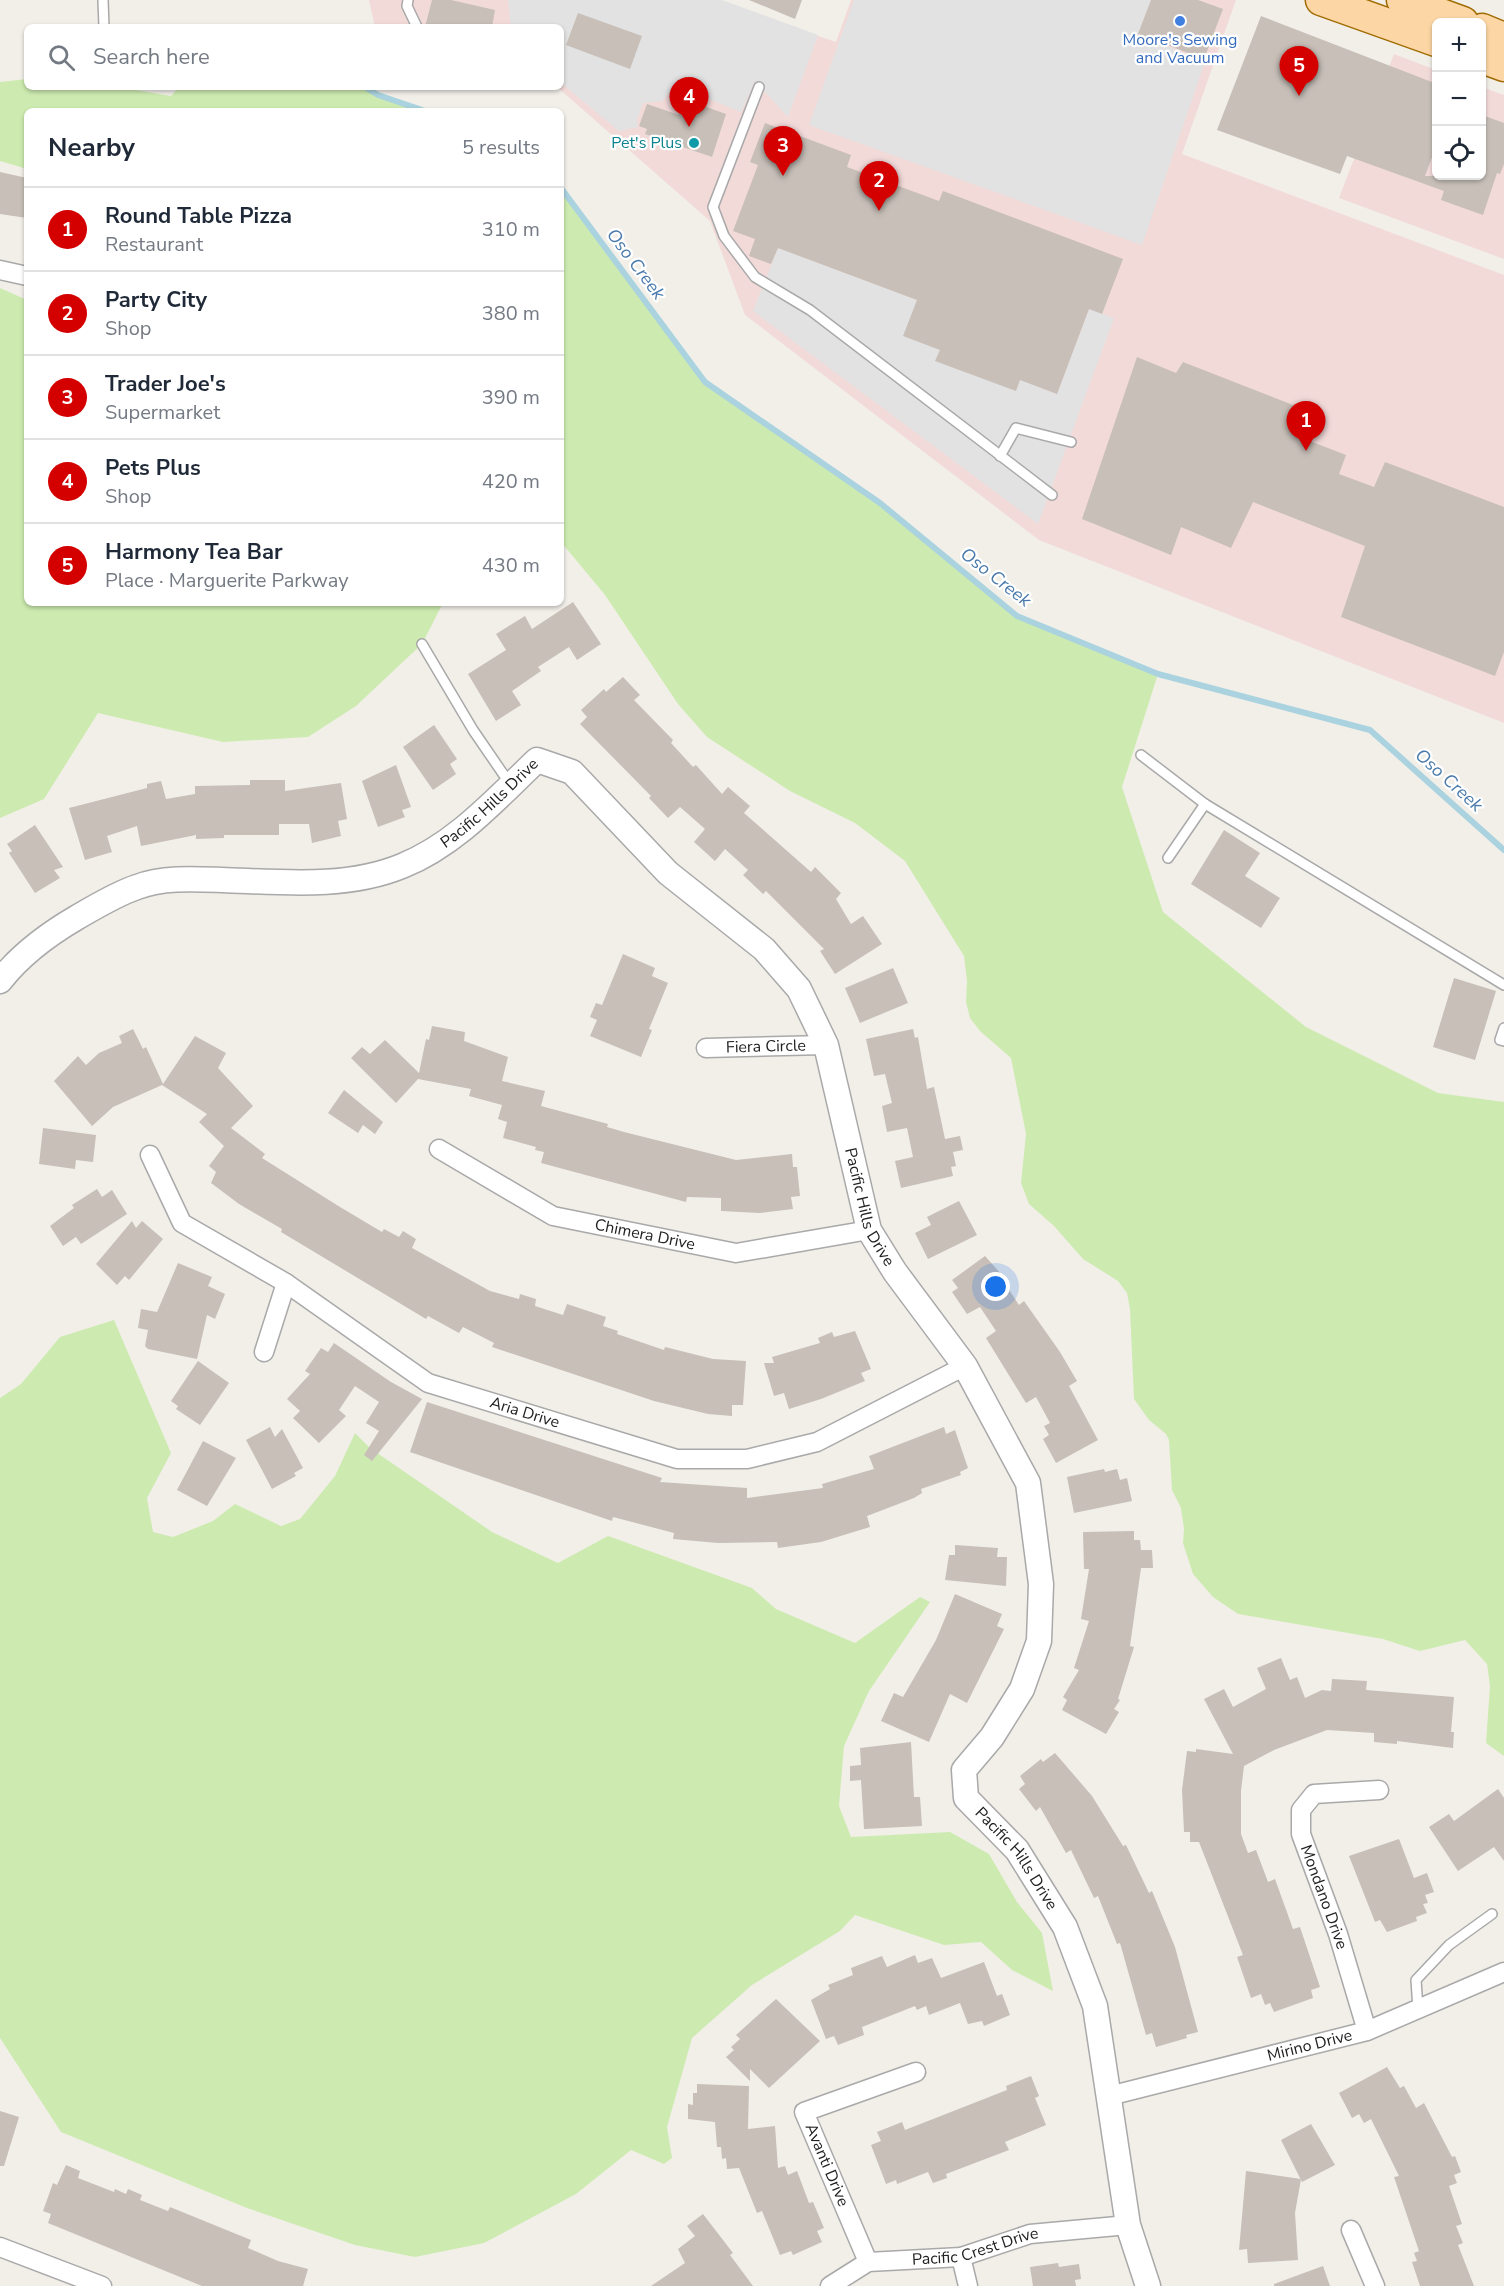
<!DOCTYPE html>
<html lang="en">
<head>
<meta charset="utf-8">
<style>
	:root { --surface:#fff; --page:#f2f2f3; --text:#1f2937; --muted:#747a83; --line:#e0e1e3; --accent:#d40000 }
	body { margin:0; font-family:"Nunito Sans",sans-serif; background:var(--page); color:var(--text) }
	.controls { position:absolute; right:18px; top:18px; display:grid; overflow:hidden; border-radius:9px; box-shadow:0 2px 4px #0004 }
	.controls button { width:54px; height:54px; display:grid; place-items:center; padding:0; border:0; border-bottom:2px solid var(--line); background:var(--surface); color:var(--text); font:30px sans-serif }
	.you { position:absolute; left:996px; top:1287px; width:21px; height:21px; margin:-15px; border:4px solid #fff; border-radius:50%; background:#1a73e8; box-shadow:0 0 0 9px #1a73e833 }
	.badge { display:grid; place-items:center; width:39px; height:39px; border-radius:50%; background:var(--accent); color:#fff; font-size:20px; font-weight:700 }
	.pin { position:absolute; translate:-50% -50px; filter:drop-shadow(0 2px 3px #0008) }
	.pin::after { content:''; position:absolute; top:32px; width:21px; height:18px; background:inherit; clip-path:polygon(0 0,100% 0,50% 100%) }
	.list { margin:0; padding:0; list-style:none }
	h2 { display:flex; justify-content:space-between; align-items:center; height:78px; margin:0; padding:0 24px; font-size:26px }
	h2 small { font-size:20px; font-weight:400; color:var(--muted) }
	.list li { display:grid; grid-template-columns:39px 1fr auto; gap:18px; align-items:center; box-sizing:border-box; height:84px; padding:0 24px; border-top:2px solid var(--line) }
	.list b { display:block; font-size:22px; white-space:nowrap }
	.list p { margin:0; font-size:20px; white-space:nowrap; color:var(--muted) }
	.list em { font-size:20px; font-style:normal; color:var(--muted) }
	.icon { flex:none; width:33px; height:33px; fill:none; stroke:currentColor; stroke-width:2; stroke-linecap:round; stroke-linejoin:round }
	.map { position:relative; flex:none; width:1504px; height:2286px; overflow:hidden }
	.search { position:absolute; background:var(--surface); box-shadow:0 2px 4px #0004; left:24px; top:24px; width:540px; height:66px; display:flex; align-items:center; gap:15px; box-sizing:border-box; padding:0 21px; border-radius:9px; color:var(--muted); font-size:22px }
	.panel { position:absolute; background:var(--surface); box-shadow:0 2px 4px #0004; left:24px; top:108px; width:540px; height:498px; border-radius:9px }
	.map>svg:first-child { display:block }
	.commercial { fill:#f2dad9 }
	.grass { fill:#cdebb0 }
	.parking { fill:#e2e2e2 }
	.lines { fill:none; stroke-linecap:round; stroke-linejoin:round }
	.stream { stroke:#aad3df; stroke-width:6 }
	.building { fill:#c7bfb8 }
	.service-casing { stroke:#a9a9a9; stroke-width:12 }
	.minor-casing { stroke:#a9a9a9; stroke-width:21 }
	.tertiary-casing { stroke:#a9a9a9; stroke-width:27 }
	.primary-casing { stroke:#a06b00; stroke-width:33 }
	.service { stroke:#fff; stroke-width:9 }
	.minor { stroke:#fff; stroke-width:18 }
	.tertiary { stroke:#fff; stroke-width:24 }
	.primary { stroke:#fcd6a4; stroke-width:30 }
	.shop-dot { fill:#3f7fe0; stroke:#fff; stroke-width:2 }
	.culture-dot { fill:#0f9aa8; stroke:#fff; stroke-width:2 }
	.labels { text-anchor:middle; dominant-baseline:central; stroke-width:4.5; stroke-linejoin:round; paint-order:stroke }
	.shop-label { font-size:16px; fill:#366cbe; stroke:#fff }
	.culture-label { font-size:16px; fill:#0d838f; stroke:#fff; text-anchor:end }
	.street-label { font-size:16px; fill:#222; stroke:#fff }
	.water-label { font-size:18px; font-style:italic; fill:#4a7aab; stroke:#fff }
</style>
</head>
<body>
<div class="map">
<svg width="1504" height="2286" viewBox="0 0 1504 2286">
	<rect width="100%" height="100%" fill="#f2efe9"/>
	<g class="commercial">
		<path d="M369,0H712L836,42L851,0H1236L1182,154L1504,275V723L1039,540L745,315L710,221L557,87H561V27H375Z"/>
		<path d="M1394,54L1436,70V176H1482V87L1504,95V259L1339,198Z"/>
	</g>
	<g class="grass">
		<path d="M27,79V87H117L171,96L179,87H365L378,95L425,111H27V169L0,161V82Z"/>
		<path d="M561,188L705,382L880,503L1016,616L1158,674L1122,787L1163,912L1306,1027L1438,1093L1504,1102V1756L1486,1743L1490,1686L1487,1664L1465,1640L1420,1651L1383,1639L1238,1614L1213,1597L1193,1574L1183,1543L1184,1529L1181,1508L1172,1490L1169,1440L1166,1434L1149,1420L1134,1399L1130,1309L1127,1293L1118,1281L1083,1259L1054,1226L1029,1204L1021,1183L1026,1134L1011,1058L980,1031L970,1018L966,1002L967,981L964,956L905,861L855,823L790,791L707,737L678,704L605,595L561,542Z"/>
		<path d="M0,288L27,300V603H443L422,644L356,706L308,737L223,742L98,713L44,799L0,818Z"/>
		<path d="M114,1320L171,1453L147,1498L153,1532L173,1537L213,1521L235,1504L281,1526L300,1519L335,1476L355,1433L370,1448L492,1532L558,1563L608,1536L752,1588L776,1609L855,1643L920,1597L930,1602L869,1691L844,1746L839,1806L851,1837L950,1832L989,1854L1017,1902L1042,1933L1053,1991L1012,1970L981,1942L944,1945L855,1915L840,1931L752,1985L692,2038L667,2127L672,2158L664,2164L631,2150L576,2194L484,2243L415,2257L355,2245L247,2208L61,2132L0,2038V1398L21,1384L60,1337Z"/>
	</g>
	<g class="parking">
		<path d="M508,0H722L818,35L788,117L755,81L741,112L677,86L662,101L643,103L637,120L638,127L619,131L561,83V27H511Z"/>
		<path d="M854,0H1151L1139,34L1205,62L1142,245L809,125Z"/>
		<path d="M778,248L917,300L904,336L940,350L936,360L1020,380L1057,394L1089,309L1114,318L1038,524L753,311Z"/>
	</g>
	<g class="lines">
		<g class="stream">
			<path d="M365,87L378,95L425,111"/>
			<path d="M561,188L705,382L880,503L1017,616L1158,674L1370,730L1504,850"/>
		</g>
	</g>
	<g class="building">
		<path d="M432,0H451L495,10L492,27H425Z"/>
		<path d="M749,0H802L795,19Z"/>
		<path d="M1151,0H1198L1223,9L1204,59L1138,34Z"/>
		<path d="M578,13L642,36L630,69L566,45Z"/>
		<path d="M1261,16L1437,84V144L1425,176H1482V115L1504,123V164L1500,174L1497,173L1483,215L1441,200L1444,191L1347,156L1340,174L1217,130Z"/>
		<path d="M684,99L726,114L712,157L645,134L647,129L639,126L647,104L679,115Z"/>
		<path d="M765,123L851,155L847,167L939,201L943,191L1123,259L1102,314L1089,309L1057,394L1020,380L1016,391L935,361L940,350L903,336L917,300L778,248L771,264L749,256L755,239L733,231L758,165L750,162Z"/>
		<path d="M0,172L27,178V218L0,214Z"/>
		<path d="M1137,357L1176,373L1183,362L1303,409L1294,435L1346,455L1339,474L1374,487L1385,462L1504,507V652L1495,676L1341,617L1365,546L1253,502L1231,548L1181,527L1171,555L1082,519Z"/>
		<path d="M573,602L601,644L577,660L569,647L538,667L541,671L512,691L521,705L496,721L468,674L506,650L496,634L525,616L532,629Z"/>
		<path d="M623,677L640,695L634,700L673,740L671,743L693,767L696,765L722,794L728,787L750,806L744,813L811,872L815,867L841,893L836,899L851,924L863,916L882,944L835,974L820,951L824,949L766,891L763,894L743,875L748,870L725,849L715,861L694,842L705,829L680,807L668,818L649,798L651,796L580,724L587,717L581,710L604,689L606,692Z"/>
		<path d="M434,725L457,759L450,764L456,774L433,790L403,747Z"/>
		<path d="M396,765L411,807L402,810L405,817L378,827L362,781Z"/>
		<path d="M250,780H285V791L341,783L347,819L338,821L341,836L312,843L309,824H279V835H224V838L196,839V835L141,846L137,826L107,836L112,852L85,860L69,808L147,788V784L161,781L166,799L195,794V786L250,785Z"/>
		<path d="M35,825L63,867L54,870L60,878L35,893L9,853L12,851L7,844Z"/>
		<path d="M1224,830L1260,853L1245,876L1280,898L1261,928L1191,884Z"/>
		<path d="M623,954L655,968L652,976L668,983L649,1029L652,1030L641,1057L590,1036L597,1020L590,1017L596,1003L602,1005Z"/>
		<path d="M893,968L908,1003L860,1023L845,988Z"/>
		<path d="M1454,978L1496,991L1475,1060L1433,1047Z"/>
		<path d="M432,1026L465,1032L464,1041L508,1057L502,1081L545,1091L541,1106L608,1124L607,1127L624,1132L736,1160L792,1154L793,1167H797L800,1196L791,1197L793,1209L760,1213L721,1211V1198L687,1197L686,1202L541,1163L544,1152L535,1150L536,1147L503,1138L507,1122L498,1119L502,1105L469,1096L471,1089L418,1079L396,1103L351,1058L362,1047L370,1054L385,1040L419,1073L426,1039L429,1040Z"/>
		<path d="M133,1029L143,1049L146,1047L163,1084L195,1036L226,1053L218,1068L253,1106L231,1128L265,1154L262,1158L340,1207L382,1232L384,1229L399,1237L403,1231L416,1239L412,1248L490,1291L519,1299L520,1294L536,1299L535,1306L563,1315L567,1304L606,1317L603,1326L618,1331L617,1334L664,1350L665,1347L713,1359L746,1361L743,1405H732V1416L708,1414L654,1401L492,1347L494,1343L463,1327L459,1333L428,1316L426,1319L281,1232L282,1229L239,1204L211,1183L216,1172L209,1166L224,1146L199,1122L207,1114L162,1085L113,1107L92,1126L54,1081L78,1056L86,1065L99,1053L122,1043L119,1036Z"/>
		<path d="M913,1029L915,1038L918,1037L927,1089L934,1087L945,1139L960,1136L963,1150L953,1152L956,1166L951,1167L953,1176L901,1188L895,1161L913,1157L907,1128L887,1132L882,1106L892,1103L885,1074L874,1076L866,1039Z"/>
		<path d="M344,1090L383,1122L375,1134L363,1125L358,1133L328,1113Z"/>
		<path d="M43,1128L96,1135L93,1162L76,1160L75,1169L39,1164Z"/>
		<path d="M97,1189L102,1197L112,1190L127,1214L81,1244L76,1237L63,1246L50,1226L74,1208L72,1205Z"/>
		<path d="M959,1201L977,1235L928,1259L915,1233L931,1225L927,1217Z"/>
		<path d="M132,1221L136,1228L142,1221L163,1239L129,1280L125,1276L117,1285L96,1264Z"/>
		<path d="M985,1256L1002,1275L1000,1276L1019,1305L1024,1301L1060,1352L1077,1381L1069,1386L1098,1440L1056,1463L1043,1439L1049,1435L1044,1426L1050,1423L1036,1397L1026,1403L986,1338L996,1331L980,1307L967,1314L952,1292L958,1288L952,1280Z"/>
		<path d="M178,1263L212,1277L208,1286L225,1294L215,1319L207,1315L197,1359L148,1349L145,1346L148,1330L138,1328L141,1309L157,1312Z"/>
		<path d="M855,1331L871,1369L861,1373L865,1381L821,1399L789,1409L784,1393L774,1396L764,1363H774L772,1357L820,1343L818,1338L832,1332L834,1337Z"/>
		<path d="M334,1343L391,1382L422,1399L372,1461L364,1455L379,1431L366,1423L379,1402L355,1386L339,1410L346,1416L319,1443L293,1418L300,1411L287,1399L310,1374L305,1371L321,1348L328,1352Z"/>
		<path d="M198,1361L229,1383L200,1425L176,1409L178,1406L171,1401Z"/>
		<path d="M427,1402L662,1478L660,1482L747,1488V1498L823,1488L822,1484L874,1469L869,1456L944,1427L946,1434L955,1430L968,1468L960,1472L961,1475L921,1489L922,1493L914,1498L867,1516L870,1527L821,1542L778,1548L777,1542L718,1543L673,1539L674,1533L613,1517L612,1521L410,1452Z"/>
		<path d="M270,1427L275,1437L282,1429L303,1468L294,1473L296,1476L272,1489L246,1440Z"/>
		<path d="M203,1441L236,1458L207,1506L177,1490Z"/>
		<path d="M1104,1469L1105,1472L1117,1469L1120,1480L1127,1478L1132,1501L1074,1513L1067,1477Z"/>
		<path d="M1134,1531V1540H1140L1141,1550H1152L1153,1568H1141L1130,1646L1134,1647L1118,1699L1120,1700L1114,1709L1119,1712L1106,1734L1062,1710L1067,1700L1063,1697L1079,1670L1074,1668L1089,1621L1081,1619L1089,1569H1084L1083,1532Z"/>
		<path d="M955,1545L998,1548L997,1557H1007L1006,1586L945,1580L949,1555H955Z"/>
		<path d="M955,1594L1002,1614L997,1626L1004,1629L967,1703L950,1694L929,1742L881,1721L894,1693L903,1697L936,1640Z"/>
		<path d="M1281,1658L1290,1680L1297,1677L1305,1698L1322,1690L1331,1691L1332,1679L1367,1681L1366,1690L1454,1697L1451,1732H1454L1453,1748L1397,1741V1744L1374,1742V1733L1327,1730L1274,1750L1244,1766L1241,1791V1834L1248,1853L1256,1850L1268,1882L1275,1879L1293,1929L1300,1927L1320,1987L1311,1990L1313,1998L1274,2012L1270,2003L1265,2005L1261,1994L1251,1998L1237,1957L1243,1955L1199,1842H1190V1832H1184L1182,1790L1187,1751L1196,1752V1749L1233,1754L1204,1699L1224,1689L1233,1707L1266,1689L1257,1668Z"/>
		<path d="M911,1742L914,1797H920L922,1826L864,1829L861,1780L850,1781V1766L861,1765L860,1748Z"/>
		<path d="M1055,1753L1092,1796L1123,1846L1126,1845L1149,1893L1152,1891L1175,1947L1198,2032L1186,2035L1187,2038L1156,2047L1152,2033L1146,2035L1120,1943L1117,1944L1098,1896L1094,1898L1071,1850L1066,1853L1040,1807L1036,1811L1019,1789L1025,1784L1020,1776L1041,1759L1043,1762Z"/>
		<path d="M1498,1789L1504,1798V1861L1494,1847L1458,1871L1429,1827L1449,1814L1454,1821Z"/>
		<path d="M1399,1839L1414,1878L1427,1873L1434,1892L1425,1895L1428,1903L1423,1904L1427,1913L1416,1917L1417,1921L1387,1932L1380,1920L1375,1922L1349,1856Z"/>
		<path d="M915,1955L918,1963L932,1958L941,1978L984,1962L997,1996L1002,1994L1010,2015L984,2026L982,2021L968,2024L960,2003L929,2015L926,2006L917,2010L915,2006L862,2027L864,2035L838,2045L834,2036L826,2039L811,2000L830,1989L828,1985L853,1975L851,1968L882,1956L887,1967Z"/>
		<path d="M776,1999L820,2041L769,2088L750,2069V2081L726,2057L734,2050L731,2047L740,2039L736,2035Z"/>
		<path d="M1387,2067L1400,2088L1404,2086L1416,2108L1424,2103L1452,2157L1455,2156L1461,2172L1454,2175L1457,2183L1449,2186L1462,2224L1456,2226L1463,2243L1458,2245L1474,2286H1420L1412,2262L1417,2261L1414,2253L1419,2251L1394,2177L1399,2176L1371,2119L1364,2123L1359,2114L1352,2118L1339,2093Z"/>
		<path d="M1031,2076L1039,2096L1035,2098L1046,2125L1005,2142L1009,2150L946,2174L947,2178L933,2183L928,2172L897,2184L896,2180L886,2184L871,2145L881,2141L877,2132L902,2122L905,2130L1007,2090L1006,2086Z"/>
		<path d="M697,2084L749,2086L748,2129L775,2126L778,2168L785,2166L788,2175L797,2171L809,2203L813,2202L824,2228L817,2231L822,2242L793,2255L791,2251L780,2255L762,2211L757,2213L739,2168L727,2169L726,2158L722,2159L721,2147H717L715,2122L688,2119V2104L693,2105V2093H697Z"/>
		<path d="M0,2111L19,2117L4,2166H0Z"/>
		<path d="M1311,2124L1335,2165L1302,2182L1281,2140Z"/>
		<path d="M66,2165L80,2171L78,2178L114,2192L115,2189L126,2194L128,2189L142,2195L140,2200L168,2211L170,2207L251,2240L248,2248L278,2261L308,2269L303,2286H202L48,2223L51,2214L43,2211L53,2183L57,2185Z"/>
		<path d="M1246,2171L1301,2179L1295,2213L1298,2260L1248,2263L1247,2249L1239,2250Z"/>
		<path d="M703,2214L733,2253L730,2255L753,2286H651L685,2263L678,2249L695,2236L687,2226Z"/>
		<path d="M1058,2263L1059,2267L1079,2264L1081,2279L1075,2280L1076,2286H1033L1030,2267Z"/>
		<path d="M1323,2266L1330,2286H1274V2284Z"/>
	</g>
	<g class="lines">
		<defs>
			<g id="service">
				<path d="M103,0L104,27"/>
				<path d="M408,0L407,6L417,27"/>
				<path d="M759,87L713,207L724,236L755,277L810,310L1052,495"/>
				<path d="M1000,456L1016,428L1071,442"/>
				<path d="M422,644L473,730L510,784"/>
				<path d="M1141,755L1205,804L1504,985"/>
				<path d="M1168,858L1205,804"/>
				<path d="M1504,1028L1500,1040L1504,1041"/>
				<path d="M1418,2009L1416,1980L1449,1945L1492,1914"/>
			</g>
			<g id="minor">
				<path d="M0,270L27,276"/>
				<path id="s1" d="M706,1048L826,1045"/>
				<path id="s2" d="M439,1149L553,1216L736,1253L869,1230"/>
				<path id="s3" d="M150,1155L182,1223L286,1283L428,1383L677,1459H747L817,1442L965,1366"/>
				<path d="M264,1352L286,1283"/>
				<path d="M1367,2031L1338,1934L1301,1834V1810L1314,1794L1379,1790"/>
				<path id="s4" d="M1109,2096L1367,2031L1504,1972"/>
				<path d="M1351,2230L1375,2286"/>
				<path d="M0,2247L102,2286"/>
				<path d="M961,2257L968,2286"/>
				<path d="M868,2262L804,2112L916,2072"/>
				<path id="s5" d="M830,2286L868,2262L961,2257L1030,2234L1128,2225"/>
			</g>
			<g id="tertiary">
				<path id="s6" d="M0,981C21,954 47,935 76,918C95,907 116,894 137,887C163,877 195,879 222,880C282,882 346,889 402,866C455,845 496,799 537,760L572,772L668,873L764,949L799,989L826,1045L869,1230L895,1272L965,1366L1028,1483L1041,1584L1039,1641L1022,1689L992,1737L964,1770L966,1798L1017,1850L1065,1927L1095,2006L1128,2225L1148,2286"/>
			</g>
			<g id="primary">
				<path d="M1321,0L1436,41"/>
				<path d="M1402,0L1463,22"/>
				<path d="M1482,29L1504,38"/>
				<path d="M1482,58L1504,66"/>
			</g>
		</defs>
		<use href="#service" class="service-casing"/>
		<use href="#minor" class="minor-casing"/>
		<use href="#tertiary" class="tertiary-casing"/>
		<use href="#primary" class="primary-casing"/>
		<use href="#service" class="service"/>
		<use href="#minor" class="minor"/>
		<use href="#tertiary" class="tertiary"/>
		<use href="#primary" class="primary"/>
	</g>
	<circle class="shop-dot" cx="1180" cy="21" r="6"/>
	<circle class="culture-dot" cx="694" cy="143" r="6"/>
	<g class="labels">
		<g class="shop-label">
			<text x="1180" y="40">Moore's Sewing<tspan x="1180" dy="18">and Vacuum</tspan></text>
		</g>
		<g class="culture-label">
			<text x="682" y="143">Pet's Plus</text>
		</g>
		<g class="street-label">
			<text stroke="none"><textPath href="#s6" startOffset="544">Pacific Hills Drive</textPath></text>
			<text stroke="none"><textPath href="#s1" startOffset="60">Fiera Circle</textPath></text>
			<text stroke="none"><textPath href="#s6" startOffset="1191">Pacific Hills Drive</textPath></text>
			<text stroke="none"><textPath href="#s2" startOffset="226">Chimera Drive</textPath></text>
			<text stroke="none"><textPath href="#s3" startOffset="470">Aria Drive</textPath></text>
			<text stroke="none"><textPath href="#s6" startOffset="1929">Pacific Hills Drive</textPath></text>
			<text transform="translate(1324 1897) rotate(70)">Mondano Drive</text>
			<text stroke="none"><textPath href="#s4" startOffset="207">Mirino Drive</textPath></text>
			<text transform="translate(827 2165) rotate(67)">Avanti Drive</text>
			<text stroke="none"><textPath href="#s5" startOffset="154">Pacific Crest Drive</textPath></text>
		</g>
		<g class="water-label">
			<text transform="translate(636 264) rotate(53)">Oso Creek</text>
			<text transform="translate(996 577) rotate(38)">Oso Creek</text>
			<text transform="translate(1449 780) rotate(42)">Oso Creek</text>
		</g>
	</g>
</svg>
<div class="controls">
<button>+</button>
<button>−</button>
<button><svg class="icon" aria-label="locate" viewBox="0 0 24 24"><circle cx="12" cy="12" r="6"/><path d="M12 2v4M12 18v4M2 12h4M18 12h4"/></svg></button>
</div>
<div class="you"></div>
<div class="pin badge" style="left:1306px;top:451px">1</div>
<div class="pin badge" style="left:879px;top:211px">2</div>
<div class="pin badge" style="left:783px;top:176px">3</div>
<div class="pin badge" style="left:689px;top:127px">4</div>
<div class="pin badge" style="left:1299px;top:96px">5</div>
<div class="search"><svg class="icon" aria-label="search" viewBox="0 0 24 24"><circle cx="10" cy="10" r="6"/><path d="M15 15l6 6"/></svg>Search here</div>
<section class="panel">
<h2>Nearby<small>5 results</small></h2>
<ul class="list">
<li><span class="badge">1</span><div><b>Round Table Pizza</b><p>Restaurant</p></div><em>310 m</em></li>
<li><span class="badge">2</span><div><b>Party City</b><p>Shop</p></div><em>380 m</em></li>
<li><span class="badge">3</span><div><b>Trader Joe's</b><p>Supermarket</p></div><em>390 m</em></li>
<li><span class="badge">4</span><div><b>Pets Plus</b><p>Shop</p></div><em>420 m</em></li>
<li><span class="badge">5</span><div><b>Harmony Tea Bar</b><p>Place · Marguerite Parkway</p></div><em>430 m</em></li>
</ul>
</section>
</div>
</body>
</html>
